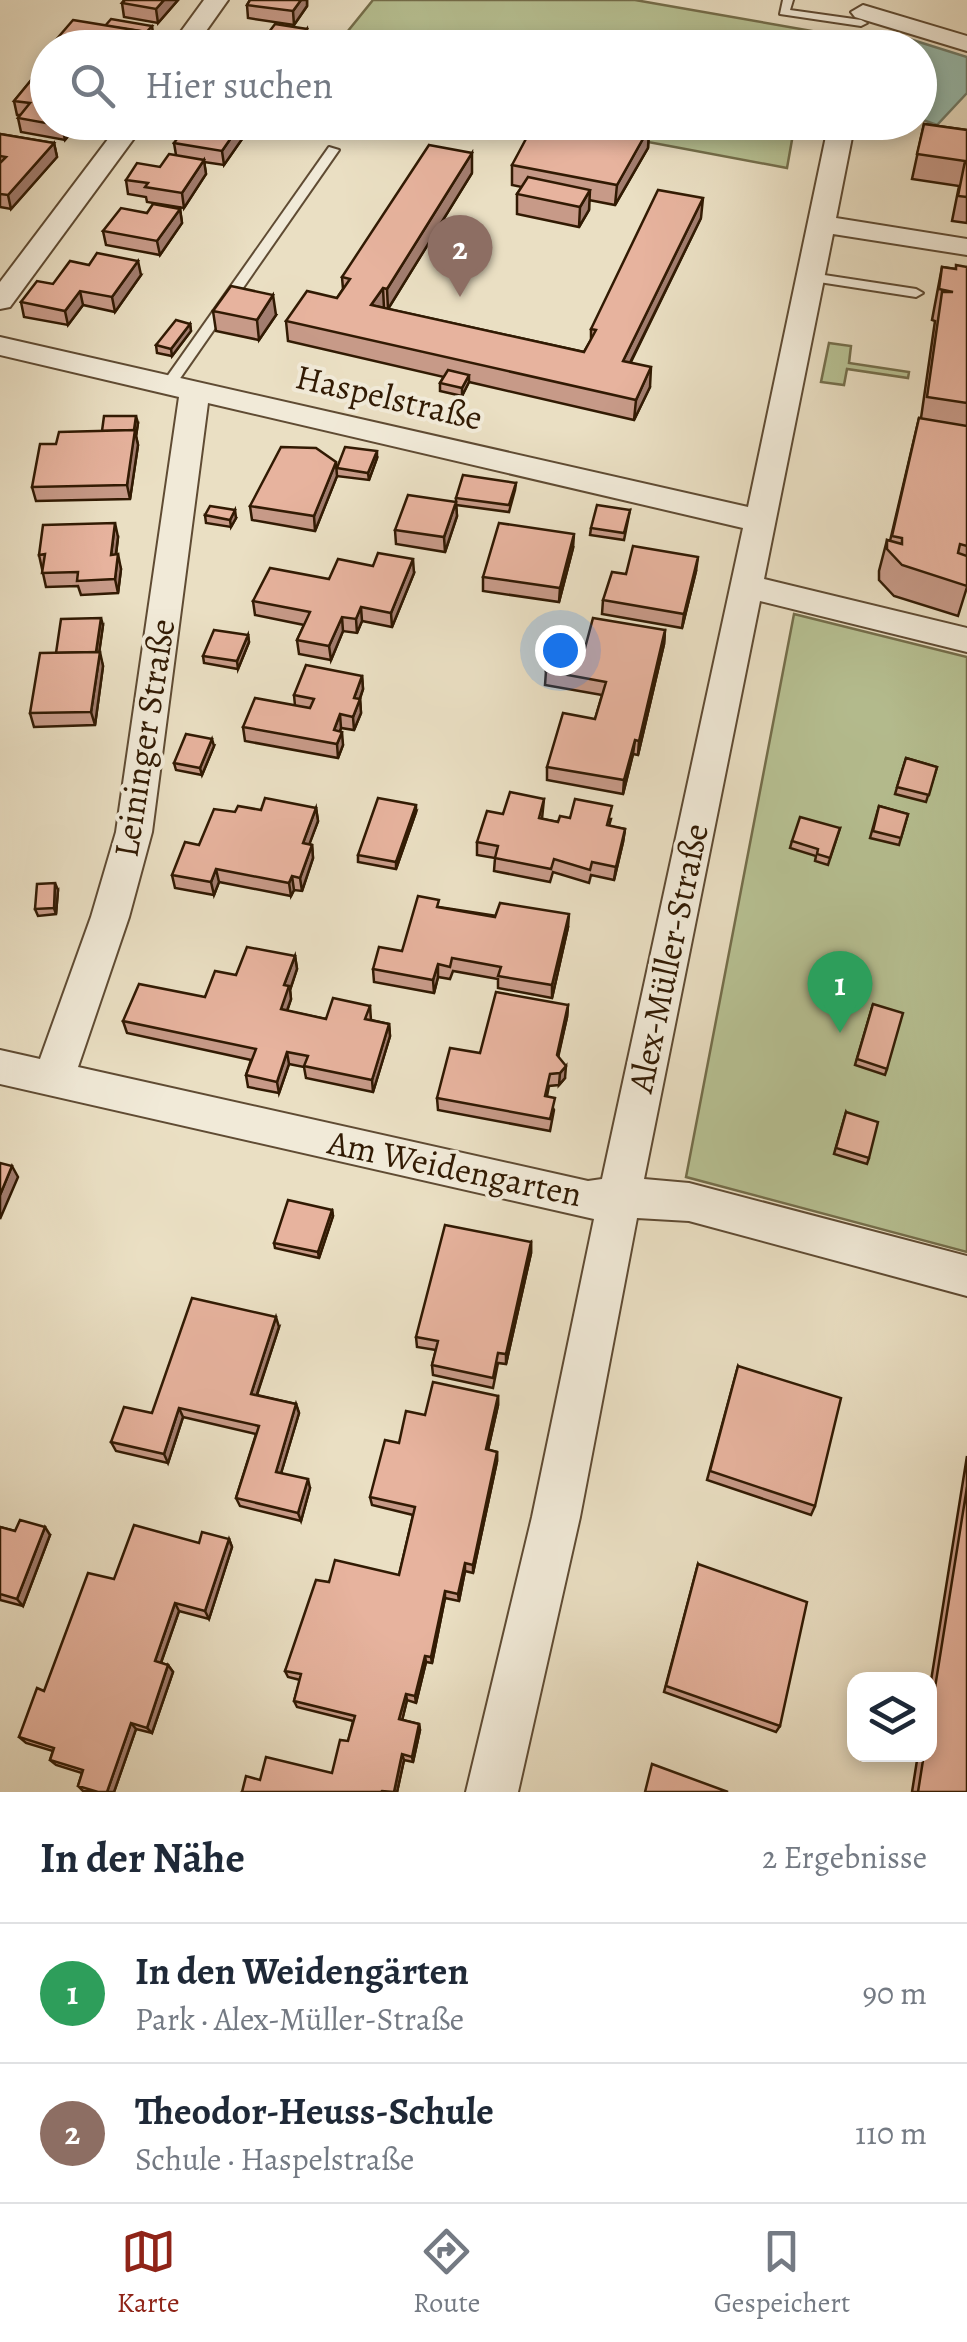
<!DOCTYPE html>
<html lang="de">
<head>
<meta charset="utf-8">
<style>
	:root { --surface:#fff; --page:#f2f2f3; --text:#1f2937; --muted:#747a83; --line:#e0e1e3; --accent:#8f2418 }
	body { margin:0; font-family:Alegreya,serif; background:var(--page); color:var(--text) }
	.controls { position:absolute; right:30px; bottom:30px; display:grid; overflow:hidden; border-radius:20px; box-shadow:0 5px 15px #0003 }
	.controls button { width:90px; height:90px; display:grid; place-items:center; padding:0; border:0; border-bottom:2px solid var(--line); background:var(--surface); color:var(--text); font:50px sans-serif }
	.you { position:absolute; left:560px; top:650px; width:35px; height:35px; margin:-25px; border:8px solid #fff; border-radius:50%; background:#1a73e8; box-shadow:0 0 0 15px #1a73e833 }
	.badge { display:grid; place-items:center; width:65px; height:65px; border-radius:50%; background:var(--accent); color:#fff; font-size:32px; font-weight:700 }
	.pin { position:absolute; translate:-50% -82px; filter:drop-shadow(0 2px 5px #0008) }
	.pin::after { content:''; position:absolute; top:52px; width:35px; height:30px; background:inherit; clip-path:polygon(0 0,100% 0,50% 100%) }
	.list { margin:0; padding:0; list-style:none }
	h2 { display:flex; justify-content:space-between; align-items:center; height:130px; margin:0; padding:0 40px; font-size:42px }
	h2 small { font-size:32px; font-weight:400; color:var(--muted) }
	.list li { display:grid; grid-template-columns:65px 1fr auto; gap:30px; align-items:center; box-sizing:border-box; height:140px; padding:0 40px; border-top:2px solid var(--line) }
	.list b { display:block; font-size:38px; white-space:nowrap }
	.list p { margin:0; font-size:32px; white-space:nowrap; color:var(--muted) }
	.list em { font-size:32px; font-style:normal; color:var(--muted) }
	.icon { flex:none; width:55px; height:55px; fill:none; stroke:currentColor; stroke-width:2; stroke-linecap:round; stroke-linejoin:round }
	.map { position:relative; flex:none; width:967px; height:1792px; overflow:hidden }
	.search { position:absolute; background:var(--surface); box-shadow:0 5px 15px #0003; left:30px; right:30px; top:30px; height:110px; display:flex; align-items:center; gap:25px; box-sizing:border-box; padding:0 35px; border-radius:55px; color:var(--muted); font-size:38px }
	.sheet { height:410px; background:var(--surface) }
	nav { display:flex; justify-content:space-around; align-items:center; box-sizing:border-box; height:140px; border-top:2px solid var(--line); background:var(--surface); font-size:28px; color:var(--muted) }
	nav a { display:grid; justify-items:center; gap:5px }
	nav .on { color:var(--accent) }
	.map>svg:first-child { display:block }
	.green { fill:#b7c193; stroke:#746e4b; stroke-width:2.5 }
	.water { fill:#98bdaf; stroke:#6f7c6a; stroke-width:2.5 }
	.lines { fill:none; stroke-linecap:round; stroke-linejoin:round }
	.lane-casing { stroke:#5f4b33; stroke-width:4 }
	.street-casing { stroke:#5f4b33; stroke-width:4 }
	.lane { fill:#f1ead8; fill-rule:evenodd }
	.street { fill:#f1ead8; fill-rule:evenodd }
	.wall { fill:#c79a88; stroke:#311a03; stroke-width:2.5 }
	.shaded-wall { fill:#a27d6f; stroke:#311a03; stroke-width:2.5 }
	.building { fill:#e7b39e; stroke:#311a03; stroke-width:2.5 }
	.labels { text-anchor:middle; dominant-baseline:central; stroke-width:8; stroke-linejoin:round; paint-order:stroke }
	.street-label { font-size:35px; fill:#311a03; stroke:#f1ead8 }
</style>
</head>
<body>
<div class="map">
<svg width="967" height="1792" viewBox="0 0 967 1792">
	<rect width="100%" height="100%" fill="#eadfc3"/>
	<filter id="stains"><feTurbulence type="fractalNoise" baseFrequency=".002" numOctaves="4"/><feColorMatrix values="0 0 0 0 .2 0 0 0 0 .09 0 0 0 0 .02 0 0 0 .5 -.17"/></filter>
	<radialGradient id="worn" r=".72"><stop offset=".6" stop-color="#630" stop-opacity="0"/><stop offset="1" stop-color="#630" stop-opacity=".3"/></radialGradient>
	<g class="green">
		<path d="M373,0H635L812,31L809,48L335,47Z"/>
		<path d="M547,123H795L787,168Z"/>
		<path d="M829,343L851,346L849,363L909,372L908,378L847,369L844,385L821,382Z"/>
		<path d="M794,614L967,657V1252L686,1177Z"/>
	</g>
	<path class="water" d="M900,36L967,57V93L937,125L920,119V48L898,47Z"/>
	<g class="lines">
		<defs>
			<g id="lane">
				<path d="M783,0H793L790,10L861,20L867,23L861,26L780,14Z"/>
				<path d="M329,147L339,150L174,387H164V381Z"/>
				<path d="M811,273L916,289L923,293L916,297L806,280L805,277Z"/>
			</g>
			<g id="street">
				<path d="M204,0H228L194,48H169Z"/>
				<path d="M863,5L967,36V51L855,17L851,12Z"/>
				<path d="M121,122H146L10,307L0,309V282Z"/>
				<path d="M829,122H855L836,218L967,239V255L833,234L764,579L967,628V652L760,601L644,1179L689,1183L967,1256V1296L689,1221L637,1218L580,1517L518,1792H466L532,1517L594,1219L0,1084V1050L40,1059L91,917L116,832L179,397L0,355V337L748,507ZM208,403L743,528L602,1179L588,1181L78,1067L129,917L152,832Z"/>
			</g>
		</defs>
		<use href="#lane" class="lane-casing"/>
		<use href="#street" class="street-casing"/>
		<use href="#lane" class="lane"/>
		<use href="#street" class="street"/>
	</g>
	<g class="wall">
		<path d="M124,0H178L158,23L124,17L122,3Z"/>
		<path d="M250,0H307V6L294,25L248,18L247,5Z"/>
		<path d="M37,73L78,124L65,140L21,132L18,118L20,115H17L14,101Z"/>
		<path d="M924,124L967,130V223L952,221L959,186L912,179Z"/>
		<path d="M649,128L648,148L615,205L589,200V210L579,227L517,214V194L522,187L512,185V165Z"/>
		<path d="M249,129L224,165L204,162L206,174L184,208L147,202L146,197L128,194L126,180L160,167L176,155L174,143Z"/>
		<path d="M0,134L54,143L57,157L11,209L0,207Z"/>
		<path d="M472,173L388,309L584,352L591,340V329L701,218L631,362L650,387L634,420L469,382L462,396L440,391V383L444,377L288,341L286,321L337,298L343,289L342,277Z"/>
		<path d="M180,209L182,223L160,255L106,245L103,231L147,213Z"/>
		<path d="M942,267L955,269L967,267V587L958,616L894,596L879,580V571L887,540L890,541L919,418H921L935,321L932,320Z"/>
		<path d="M141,275L115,312L83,305L68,325L24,317L21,302L53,284Z"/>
		<path d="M213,311L276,315L259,340L216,331Z"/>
		<path d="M190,324L191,331L172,356L157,353L156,345Z"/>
		<path d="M138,423L136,436L138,445L130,499L36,501L32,487L56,444L102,431Z"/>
		<path d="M377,458L369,480L337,476L315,531L252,520L250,506L337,468Z"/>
		<path d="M516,483L515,490L509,512L456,505L457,516L445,552L396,544L395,530L456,502V498Z"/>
		<path d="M630,510L624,540L590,535L591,528Z"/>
		<path d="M205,515L236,518L231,527L206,523Z"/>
		<path d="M118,537L116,555L121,569L118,593L81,595L78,586L46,587L39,555Z"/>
		<path d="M573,548L559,602L483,591V577Z"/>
		<path d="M696,571L682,628L602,614L603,600L626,574Z"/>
		<path d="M414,573L392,627L362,621L357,633L343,631L331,660L299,654L297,640L304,625L255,615L253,601L329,579Z"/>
		<path d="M103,625L99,652L103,666L95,725L34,727L30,713L56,653Z"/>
		<path d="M665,630L664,644L638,755L633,754L623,794L547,780V767L595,719L602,695L545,685L546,671L585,648Z"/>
		<path d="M248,635L249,642L238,669L204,663L203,656Z"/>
		<path d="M362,676L363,689L360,699L361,713L354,730L341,728L340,731L343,745L338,758L245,741L243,727L295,706L294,695Z"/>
		<path d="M214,746L202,775L176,770L174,763Z"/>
		<path d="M906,758L937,767L926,802L895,794Z"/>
		<path d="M544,799L542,819L558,822L570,818L611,819L609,826L625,829L623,842L614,880L591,875L589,883L553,872L550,882L494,871L495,858L477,855V842L503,814Z"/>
		<path d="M879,806L908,814L899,845L870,838Z"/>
		<path d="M316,808L318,821L309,844L312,845L313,858L302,891L294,890L291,896L219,882L214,895L175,888L172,875L199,845L235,812Z"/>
		<path d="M416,812L396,869L358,862V855Z"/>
		<path d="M840,828L828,865L815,861L816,856L790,848L792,841Z"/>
		<path d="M58,890L56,914L38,916L35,909Z"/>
		<path d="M439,907L568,927L552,998L498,988V979L453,971L450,979L438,977L434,993L374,982L373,969L402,951Z"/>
		<path d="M295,956L297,969L290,990L291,999L287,1011L326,1019L370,1006L371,1020L389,1024L390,1036L373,1092L306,1078L304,1067L289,1064L279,1093L248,1087L246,1075L251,1060L127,1033L123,1021L205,997L236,975Z"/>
		<path d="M873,1004L887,1069L885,1075L855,1065Z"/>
		<path d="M568,1005L567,1017L558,1056L565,1078L559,1085L549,1086L547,1096L554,1110L550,1131L438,1110L437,1098L480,1053Z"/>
		<path d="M846,1112L869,1158L867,1164L834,1154Z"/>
		<path d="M332,1210L333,1216L319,1258L275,1248L274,1243Z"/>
		<path d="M531,1242V1253L506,1364L498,1363L493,1388L433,1375L432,1365L436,1350L417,1347L416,1337Z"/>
		<path d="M279,1327L257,1395L296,1404L299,1413L281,1473L310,1488L301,1521L240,1506L236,1498L256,1434L183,1417L168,1463L116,1451L111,1442Z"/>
		<path d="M738,1366L815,1506L811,1515L707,1480Z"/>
		<path d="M498,1396V1405L488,1450L497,1452V1461L473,1573L465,1571L459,1601L445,1598L432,1663L426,1662L416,1703L407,1700L402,1720L419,1724L420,1730L413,1762L404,1760L397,1792H242L260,1780L332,1773L348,1741L353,1721L297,1707L294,1701L300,1680L288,1677L285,1671L329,1582L399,1575L413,1515L372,1505L370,1497L399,1443L425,1415Z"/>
		<path d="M967,1456V1792H912L918,1754H930V1687Z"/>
		<path d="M0,1527L15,1531L50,1535L23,1606L0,1600Z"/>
		<path d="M229,1539L232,1547L209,1619L179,1611L161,1663L168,1665L173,1672L152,1733L136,1729L114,1792L83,1791L78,1786L82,1773L56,1765L50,1760L53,1751L26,1743L19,1737L44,1691L114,1579L199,1543Z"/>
		<path d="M698,1564L780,1726L776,1732L664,1692Z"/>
	</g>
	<g class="shaded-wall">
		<path d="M164,0H178L158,23L156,9Z"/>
		<path d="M301,0H307V6L294,25L293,11Z"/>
		<path d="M152,26L153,33L141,48H127L140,31Z"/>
		<path d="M307,29L308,43L305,48H294Z"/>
		<path d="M65,122L78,124L65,140L62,126Z"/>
		<path d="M242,122H248L249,129L224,165L222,151Z"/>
		<path d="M649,128L648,148L615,205L617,185Z"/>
		<path d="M54,143L57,157L11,209L8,195Z"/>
		<path d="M472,153V173L388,309L387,289Z"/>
		<path d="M204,160L206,174L184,208L182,193Z"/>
		<path d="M590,190L589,210L579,227L580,207Z"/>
		<path d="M703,198L701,218L621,381L623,361Z"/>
		<path d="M180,209L182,223L160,255L157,241Z"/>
		<path d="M138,261L141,275L115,312L112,297Z"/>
		<path d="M383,288L384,308L371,305Z"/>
		<path d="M80,291L83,305L68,325L65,311Z"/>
		<path d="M273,295L276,315L259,340L257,320Z"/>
		<path d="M190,324L191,331L172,356L171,349Z"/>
		<path d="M651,367L650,387L634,420L636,400Z"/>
		<path d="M469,375V382L462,396V388Z"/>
		<path d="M136,416L138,423L136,436L138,445L130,499L127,485Z"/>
		<path d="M377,451V458L369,480L368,473Z"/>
		<path d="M336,462L337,476L315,531L314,516Z"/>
		<path d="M456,502L457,516L445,552L444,537Z"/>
		<path d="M235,510L236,518L231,527L230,520Z"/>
		<path d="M115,523L118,537L114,569L111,555Z"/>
		<path d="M574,534L573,548L559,602L560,588Z"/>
		<path d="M118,554L121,569L118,593L115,579Z"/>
		<path d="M698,557L696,571L682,628L684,614Z"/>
		<path d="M413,559L414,573L392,627L391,613Z"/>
		<path d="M361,607L362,621L357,633L356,619Z"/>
		<path d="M342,617L343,631L331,660L329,646Z"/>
		<path d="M101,618L103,625L98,661L96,653Z"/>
		<path d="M665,630L664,644L638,755L639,741Z"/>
		<path d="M248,635L249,642L238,669L237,661Z"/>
		<path d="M100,652L103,666L95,725L91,712Z"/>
		<path d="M362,676L363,689L355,712L354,698Z"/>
		<path d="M360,699L361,713L354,730L353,717Z"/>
		<path d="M340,714L341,728L335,744L334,730Z"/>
		<path d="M342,732L343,745L338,758L337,744Z"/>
		<path d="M212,739L214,746L202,775L200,768Z"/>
		<path d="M635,740L633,754L623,794L624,780Z"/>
		<path d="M416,805V812L396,869V862Z"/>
		<path d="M316,808L318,821L305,856L303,843Z"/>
		<path d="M625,829L623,842L614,880L616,867Z"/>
		<path d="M312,845L313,858L302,891L300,878Z"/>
		<path d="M216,869L219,882L214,895L211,882Z"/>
		<path d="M292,876L294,890L291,896L289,883Z"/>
		<path d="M55,883L58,890L56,914L54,908Z"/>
		<path d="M569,914L568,927L552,998V985Z"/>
		<path d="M295,956L297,969L290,990L291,999L283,1022L281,1009L284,985Z"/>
		<path d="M438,964V977L434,993L433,980Z"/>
		<path d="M568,1005L567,1017L556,1067L557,1055Z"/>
		<path d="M389,1024L390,1036L373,1092L372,1080Z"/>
		<path d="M287,1052L289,1064L279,1093L277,1082Z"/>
		<path d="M566,1066L565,1078L559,1085L560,1073Z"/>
		<path d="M12,1166L18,1177L0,1219V1195Z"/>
		<path d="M332,1210L333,1216L319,1258L318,1252Z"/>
		<path d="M531,1242V1253L506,1364V1354Z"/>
		<path d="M276,1317L279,1327L254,1403L251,1394Z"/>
		<path d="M498,1396V1405L486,1458V1449Z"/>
		<path d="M296,1404L299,1413L279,1480L276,1472Z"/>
		<path d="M179,1408L183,1417L168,1463L164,1454Z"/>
		<path d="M497,1452V1461L473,1573V1565Z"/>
		<path d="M308,1479L310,1488L301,1521L298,1513Z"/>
		<path d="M45,1527L50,1535L23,1606L17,1599Z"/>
		<path d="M229,1539L232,1547L209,1619L205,1611Z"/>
		<path d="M465,1563V1571L459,1601L458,1594Z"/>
		<path d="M445,1591V1598L432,1663L431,1657Z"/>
		<path d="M175,1603L179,1611L159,1668L155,1661Z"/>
		<path d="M425,1656L426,1662L416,1703L415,1696Z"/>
		<path d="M168,1665L173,1672L152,1733L147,1728Z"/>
		<path d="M406,1694L407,1700L401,1725L399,1719Z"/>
		<path d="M131,1723L136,1729L114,1792H107Z"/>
		<path d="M419,1724L420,1730L413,1762L412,1757Z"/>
		<path d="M402,1754L404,1760L397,1792H394Z"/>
	</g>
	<g class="building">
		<path d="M125,0H164L156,9L122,3Z"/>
		<path d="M250,0H301L293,11L247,5Z"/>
		<path d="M111,19L152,26L141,38L140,31L105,26Z"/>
		<path d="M73,20L140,31L127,48H49Z"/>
		<path d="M275,24L307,29L294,48H221L230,35L263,40Z"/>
		<path d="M37,73L48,75V122H65L62,126L18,118L30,103L14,101Z"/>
		<path d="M189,122H242L222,151L174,143Z"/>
		<path d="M535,122H618L649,128L617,185L512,165Z"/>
		<path d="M924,124L967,130V197L958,196L965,161L917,154Z"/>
		<path d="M0,134L54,143L8,195L0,194V163L6,157L0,156Z"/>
		<path d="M429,145L472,153L387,289L383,288L371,305L584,352L596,330L591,329L658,190L703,198L623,361L651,367L636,400L286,321L307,291L337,298L350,279L342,277Z"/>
		<path d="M169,154L204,160L182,193L145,187L148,183L126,180L137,163L160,167Z"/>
		<path d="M528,177L590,190L580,207L517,194Z"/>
		<path d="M153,204L180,209L157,241L103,231L121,208L147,213Z"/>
		<path d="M97,253L138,261L112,297L80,291L65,311L21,302L37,281L53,284L70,261L89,265Z"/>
		<path d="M956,265L967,267V403L927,397L942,292H953L939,289L942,267L956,269Z"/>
		<path d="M231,286L273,295L257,320L213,311Z"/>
		<path d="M176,320L190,324L171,349L156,345Z"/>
		<path d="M448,370L469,375L462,388L440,383Z"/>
		<path d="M104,416H136L134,430L102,431Z"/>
		<path d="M919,418L967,426V546L960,544L958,553L967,556V586L902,565L887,549V540L902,544V538L892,536Z"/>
		<path d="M135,430L127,485L32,487L40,444H56L59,432Z"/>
		<path d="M281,447L316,448L336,462L314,516L250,506Z"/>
		<path d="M345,447L377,451L368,473L337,468Z"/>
		<path d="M463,475L516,483L509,505L456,498Z"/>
		<path d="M408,495L456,502L444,537L395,530Z"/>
		<path d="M597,505L630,510L624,533L591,528Z"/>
		<path d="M210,506L235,510L230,520L205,515Z"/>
		<path d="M115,523L111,555L118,554L115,579L77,581L78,572L42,573L45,554L39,555L43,525Z"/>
		<path d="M499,523L574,534L560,588L483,577Z"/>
		<path d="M633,546L698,557L684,614L603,600L612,572L626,574Z"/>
		<path d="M378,553L413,559L391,613L361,607L356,619L342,617L329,646L297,640L310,612L253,601L270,568L329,579L338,559L373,566Z"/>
		<path d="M101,618L96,652L56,653L61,619Z"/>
		<path d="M593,618L665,630L639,741L635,740L624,780L547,767L563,713L595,719L606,682L546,671L555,642L585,648Z"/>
		<path d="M214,630L248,635L237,661L203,656Z"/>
		<path d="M100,652L91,712L30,713L40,653Z"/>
		<path d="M306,665L362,676L354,698L360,699L353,717L340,714L334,730L342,732L337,744L243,727L255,698L310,708L314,699L294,695Z"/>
		<path d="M186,734L212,739L200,768L174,763Z"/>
		<path d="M906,758L937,767L929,795L897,787Z"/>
		<path d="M510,792L544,799L539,818L558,822L560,816L570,818L575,799L612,806L607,825L625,829L616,867L592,862L590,870L554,859L551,869L495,858L498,846L477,842L487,811L503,814Z"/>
		<path d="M265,798L316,808L303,843L312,845L300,878L292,876L289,883L216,869L211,882L172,875L185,842L199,845L214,809L235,812L238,806L261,810Z"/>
		<path d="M378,798L416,805L396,862L358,855Z"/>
		<path d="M879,806L908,814L901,838L873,831Z"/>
		<path d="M800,817L840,828L830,858L817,854L818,849L792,841Z"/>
		<path d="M55,883L54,908L35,909L37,884Z"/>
		<path d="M418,896L439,900L437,907L495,917L500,903L569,914L552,985L498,976L501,967L452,958L450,967L438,964L433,980L373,969L379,947L402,951Z"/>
		<path d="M247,947L295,956L284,985L289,986L281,1009L326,1019L333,998L370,1006L365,1019L389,1024L372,1080L304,1066L308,1056L287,1052L277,1082L246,1075L256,1049L123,1021L139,984L205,997L215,971L236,975Z"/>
		<path d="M496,992L568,1005L557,1055L566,1066L560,1073L550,1074L545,1096L555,1098L550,1119L437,1098L450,1048L480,1053Z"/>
		<path d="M873,1004L903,1013L887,1069L857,1059Z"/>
		<path d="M846,1112L878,1122L869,1158L836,1148Z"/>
		<path d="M0,1163L12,1166L0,1195Z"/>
		<path d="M288,1200L332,1210L318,1252L274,1243Z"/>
		<path d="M445,1225L531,1242L506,1354L498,1353L493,1378L432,1365L438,1341L416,1337Z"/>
		<path d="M192,1298L276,1317L251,1394L296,1404L276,1472L308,1479L298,1513L236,1498L259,1426L179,1408L164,1454L111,1442L124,1407L152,1413Z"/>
		<path d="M738,1366L841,1398L815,1506L710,1471Z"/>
		<path d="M433,1382L498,1396L486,1449L497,1452L473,1565L465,1563L458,1594L445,1591L431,1657L425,1656L415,1696L406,1694L399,1719L419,1724L412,1757L402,1754L394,1792L382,1791L381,1792H242L246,1776L260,1780L266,1757L332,1773L340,1740L348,1741L355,1716L294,1701L301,1674L285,1671L316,1580L329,1582L335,1560L399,1575L415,1507L370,1497L385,1440L399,1443L406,1411L425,1415Z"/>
		<path d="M967,1487V1792H918L924,1754H930V1719Z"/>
		<path d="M20,1520L45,1527L17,1599L0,1594V1527L15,1531Z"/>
		<path d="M134,1525L199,1543L202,1532L229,1539L205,1611L175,1603L155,1661L168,1665L147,1728L131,1723L107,1792H98L78,1786L83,1770L50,1760L54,1748L19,1737L37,1688L44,1691L88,1573L114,1579Z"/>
		<path d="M698,1564L807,1602L780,1726L666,1686Z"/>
		<path d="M652,1764L728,1792H645Z"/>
	</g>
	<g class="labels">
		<g class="street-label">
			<text transform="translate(389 397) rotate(13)">Haspelstraße</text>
			<text transform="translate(144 738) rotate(-81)">Leininger Straße</text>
			<text transform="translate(668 958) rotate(-78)">Alex-Müller-Straße</text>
			<text transform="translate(455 1168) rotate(12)">Am Weidengarten</text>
		</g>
	</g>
	<rect width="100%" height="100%" filter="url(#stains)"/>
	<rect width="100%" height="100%" fill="url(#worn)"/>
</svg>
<div class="controls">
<button><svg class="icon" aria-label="layers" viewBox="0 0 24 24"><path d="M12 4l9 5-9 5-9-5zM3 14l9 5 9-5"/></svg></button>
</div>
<div class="you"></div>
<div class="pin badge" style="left:840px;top:1033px;background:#2e9e5b">1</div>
<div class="pin badge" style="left:460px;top:297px;background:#8d6e63">2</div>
<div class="search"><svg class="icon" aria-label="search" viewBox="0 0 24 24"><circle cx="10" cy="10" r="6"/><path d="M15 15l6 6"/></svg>Hier suchen</div>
</div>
<section class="sheet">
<h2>In der Nähe<small>2 Ergebnisse</small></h2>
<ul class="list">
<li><span class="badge" style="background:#2e9e5b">1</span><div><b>In den Weidengärten</b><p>Park · Alex-Müller-Straße</p></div><em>90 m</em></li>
<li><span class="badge" style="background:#8d6e63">2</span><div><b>Theodor-Heuss-Schule</b><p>Schule · Haspelstraße</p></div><em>110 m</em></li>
</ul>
</section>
<nav>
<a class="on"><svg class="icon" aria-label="map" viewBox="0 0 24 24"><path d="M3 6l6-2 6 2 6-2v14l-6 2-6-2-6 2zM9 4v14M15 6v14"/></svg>Karte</a>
<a><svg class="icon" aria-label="directions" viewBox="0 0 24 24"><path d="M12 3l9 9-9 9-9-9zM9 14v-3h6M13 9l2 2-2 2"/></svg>Route</a>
<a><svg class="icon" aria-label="saved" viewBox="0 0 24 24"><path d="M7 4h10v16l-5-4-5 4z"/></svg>Gespeichert</a>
</nav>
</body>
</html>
